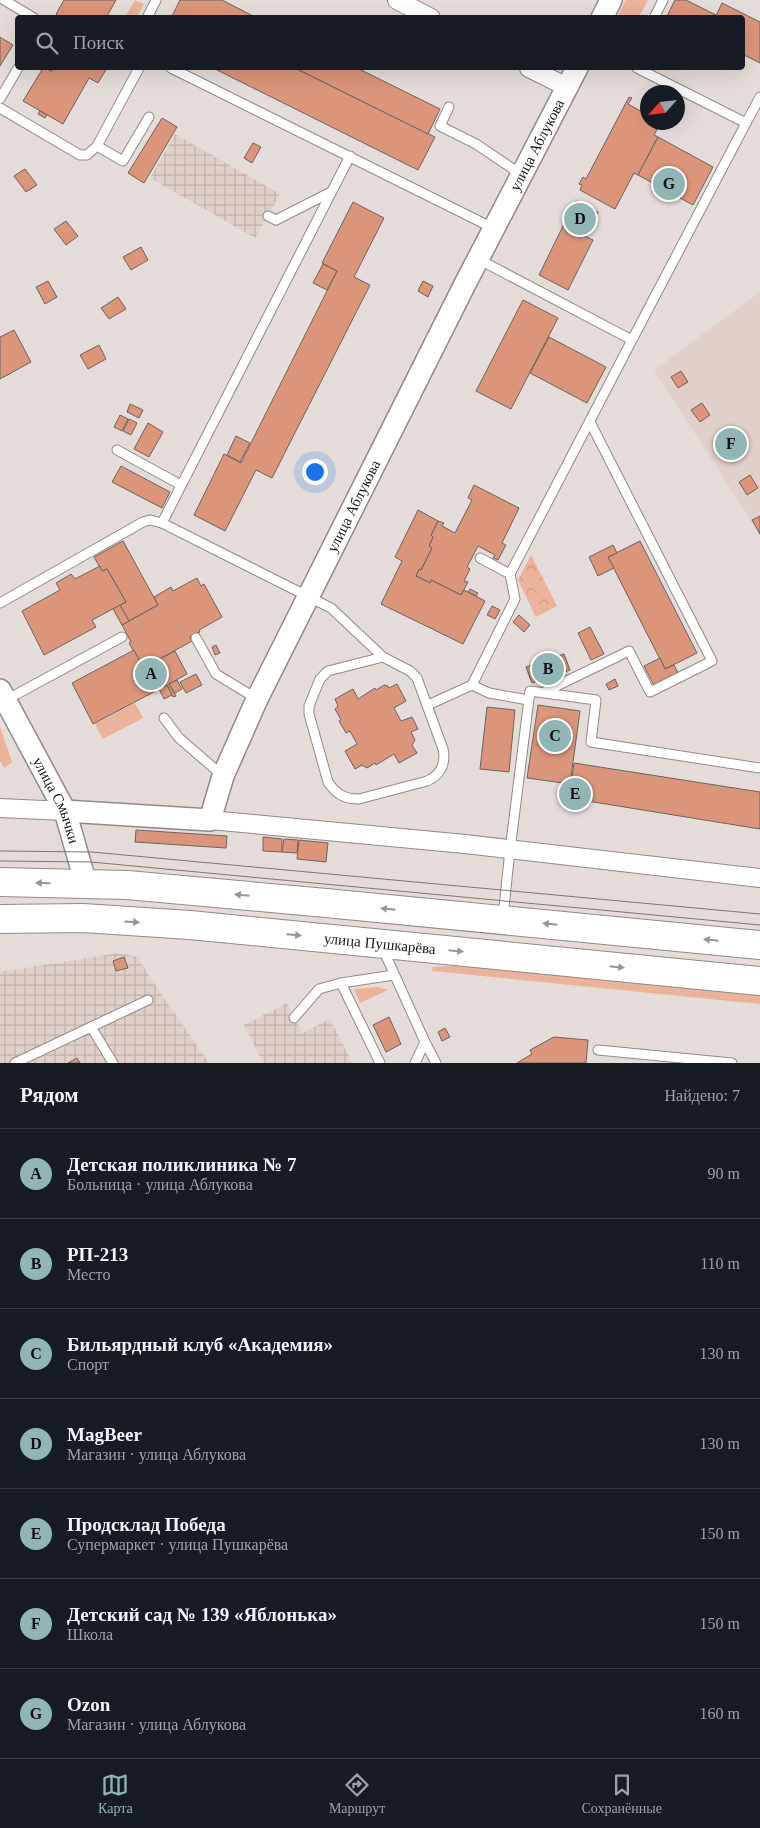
<!DOCTYPE html>
<html lang="ru">
<head>
<meta charset="utf-8">
<style>
	:root { --surface:#171b24; --page:#20242c; --text:#f1f3f6; --muted:#9ea1a6; --line:#363941; --accent:#91b4b5 }
	body { margin:0; font-family:"Times New Roman",serif; background:var(--page); color:var(--text) }
	.compass { position:absolute; left:640px; top:85px; width:45px; height:45px; border-radius:50%; background:var(--surface); box-shadow:0 5px 20px #0002; rotate:243deg }
	.you { position:absolute; left:314px; top:471px; width:18px; height:18px; margin:-12px; border:4px solid #fff; border-radius:50%; background:#1a73e8; box-shadow:0 0 0 8px #1a73e833 }
	.badge { display:grid; place-items:center; width:32px; height:32px; border-radius:50%; background:var(--accent); color:#111; font-size:16px; font-weight:700 }
	.pin { position:absolute; translate:-50% -50%; border:2px solid #fff; box-shadow:0 1px 5px #0006 }
	.list { margin:0; padding:0; list-style:none }
	h2 { display:flex; justify-content:space-between; align-items:center; height:65px; margin:0; padding:0 20px; font-size:21px }
	h2 small { font-size:16px; font-weight:400; color:var(--muted) }
	.list li { display:grid; grid-template-columns:32px 1fr auto; gap:15px; align-items:center; box-sizing:border-box; height:90px; padding:0 20px; border-top:1px solid var(--line) }
	.list b { display:block; font-size:19px; white-space:nowrap }
	.list p { margin:0; font-size:16px; white-space:nowrap; color:var(--muted) }
	.list em { font-size:16px; font-style:normal; color:var(--muted) }
	.icon { flex:none; width:28px; height:28px; fill:none; stroke:currentColor; stroke-width:2; stroke-linecap:round; stroke-linejoin:round }
	.map { position:relative; flex:none; width:760px; height:1063px; overflow:hidden }
	.search { position:absolute; background:var(--surface); box-shadow:0 5px 20px #0002; left:15px; right:15px; top:15px; height:55px; display:flex; align-items:center; gap:12px; box-sizing:border-box; padding:0 18px; border-radius:5px; color:var(--muted); font-size:19px }
	.sheet { height:695px; background:var(--surface) }
	nav { display:flex; justify-content:space-around; align-items:center; box-sizing:border-box; height:70px; border-top:1px solid var(--line); background:var(--surface); font-size:14px; color:var(--muted) }
	nav a { display:grid; justify-items:center; gap:2px }
	nav .on { color:var(--accent) }
	.map>svg:first-child { display:block }
	.built { fill:#e1d0c9 }
	.industrial { fill:url(#industrial-grid) }
	.green { fill:#ebb29c }
	.forest { fill:url(#forest-crowns) }
	.building { fill:#da957a; stroke:#6c6461 }
	.lines { fill:none; stroke-linecap:round; stroke-linejoin:round }
	.service-casing { stroke:#928a87; stroke-width:11 }
	.minor-casing { stroke:#928a87; stroke-width:20 }
	.tertiary-casing { stroke:#928a87; stroke-width:24 }
	.primary-casing { stroke:#928a87; stroke-width:30 }
	.service { stroke:#fff; stroke-width:9 }
	.minor { stroke:#fff; stroke-width:18 }
	.tertiary { stroke:#fff; stroke-width:21 }
	.primary { stroke:#fff; stroke-width:28 }
	.tram { stroke:#7c7674; stroke-width:1 }
	.oneway { fill:#989796 }
	.labels { text-anchor:middle; dominant-baseline:central; stroke-width:5; stroke-linejoin:round; paint-order:stroke }
	.street-label { font-size:15px; fill:#1a1716; stroke:#f3e9e6 }
</style>
</head>
<body>
<div class="map">
<svg width="760" height="1063" viewBox="0 0 760 1063">
	<defs>
		<pattern id="industrial-grid" width="8" height="8" patternUnits="userSpaceOnUse" patternTransform="scale(1.25)"><rect width="8" height="8" fill="#e1d0c9"/><path d="M0 4h8M4 0v8" fill="none" stroke="#c0b2ac"/></pattern>
		<pattern id="forest-crowns" width="20" height="18" patternUnits="userSpaceOnUse" patternTransform="scale(1.25)"><rect width="20" height="18" fill="#ebb29c"/><path d="M2 6a3 3 0 1 1 6 0M12 15a3 3 0 1 1 6 0" fill="none" stroke="#c99886"/></pattern>
	</defs>
	<rect width="100%" height="100%" fill="#e5dcd9"/>
	<path class="built" d="M760,292V537L750,519L654,370Z"/>
	<g class="industrial">
		<path d="M175,134L280,194L255,238L150,178Z"/>
		<path d="M118,953L138,957L149,976L209,1063H0V972Z"/>
		<path d="M287,1003L302,1033L330,1019L352,1063H263L244,1025Z"/>
	</g>
	<g class="green">
		<path d="M135,0L144,4L137,17H125Z"/>
		<path d="M626,0H648L639,17H617Z"/>
		<path d="M135,703L143,718L103,739L95,724Z"/>
		<path d="M0,727L12,762L4,768L0,761Z"/>
		<path d="M467,965L760,995V1004L432,971L433,967Z"/>
		<path d="M378,987L388,990L360,1003L354,989Z"/>
	</g>
	<path class="forest" d="M531,555L557,606L536,617L518,580Z"/>
	<g class="building">
		<path d="M64,0H116L106,18H62L56,14Z"/>
		<path d="M180,0H222L257,18H196L190,15L189,18H171Z"/>
		<path d="M675,0H686L716,15L715,18H666Z"/>
		<path d="M722,3L760,22V63L742,54V18H715Z"/>
		<path d="M0,37L13,45L0,66Z"/>
		<path d="M43,68L52,71L54,68H107L98,83L89,78L63,124L23,101Z"/>
		<path d="M213,68H295L435,137L418,170Z"/>
		<path d="M295,68H357L440,109L428,134Z"/>
		<path d="M629,97L632,98L628,104L648,115V122H661L654,135L658,137L638,175L634,173L615,209L580,190L582,185L579,184L583,177L586,179Z"/>
		<path d="M40,111L47,115L45,118L38,114Z"/>
		<path d="M162,118L177,127L144,183L128,173Z"/>
		<path d="M658,137L713,167L693,205L638,175Z"/>
		<path d="M253,143L261,147L252,163L244,158Z"/>
		<path d="M25,169L37,185L26,192L14,176Z"/>
		<path d="M576,201L598,212L585,237L563,226Z"/>
		<path d="M353,202L384,218L354,277L370,285L272,478L256,470L225,531L194,515L224,454L241,463L337,271L322,263Z"/>
		<path d="M66,221L78,236L66,245L54,229Z"/>
		<path d="M563,226L593,240L568,290L539,275Z"/>
		<path d="M141,247L148,260L131,270L123,257Z"/>
		<path d="M323,264L337,271L327,290L313,283Z"/>
		<path d="M48,281L57,297L45,304L36,287Z"/>
		<path d="M423,281L433,286L428,297L418,291Z"/>
		<path d="M118,297L126,309L109,319L101,308Z"/>
		<path d="M523,300L558,318L511,409L476,391Z"/>
		<path d="M14,330L31,362L0,379V337Z"/>
		<path d="M549,337L606,367L587,403L530,373Z"/>
		<path d="M99,345L106,359L88,369L80,355Z"/>
		<path d="M681,371L688,382L678,388L671,377Z"/>
		<path d="M702,403L710,415L700,422L691,410Z"/>
		<path d="M130,404L143,410L139,418L127,412Z"/>
		<path d="M120,415L128,419L122,431L114,427Z"/>
		<path d="M129,419L137,423L131,435L123,431Z"/>
		<path d="M148,423L163,432L149,457L134,449Z"/>
		<path d="M236,436L250,443L240,462L227,455Z"/>
		<path d="M724,436L732,450L722,456L713,442Z"/>
		<path d="M121,466L170,492L162,508L112,482Z"/>
		<path d="M750,475L758,488L747,495L739,482Z"/>
		<path d="M474,485L519,508L502,543L506,545L498,560L493,558L495,555L478,546L467,567L470,569L464,581L468,582L461,595L431,580L430,583L416,576L419,569L421,570L432,548L429,546L433,537L431,535L438,521L444,523L442,526L455,533L472,500L468,498Z"/>
		<path d="M418,510L438,521L431,535L433,537L429,546L432,548L421,570L419,569L416,576L430,583L431,580L461,595L464,590L485,601L463,644L381,604L402,561L395,557Z"/>
		<path d="M760,516V534L752,520Z"/>
		<path d="M123,541L158,605L129,621L120,605L126,602L107,569L102,571L94,557Z"/>
		<path d="M640,541L697,653L665,669L608,557Z"/>
		<path d="M613,545L617,553L608,557L614,568L598,576L589,557Z"/>
		<path d="M100,566L102,571L107,569L126,602L92,620L96,627L44,655L22,611L60,590L56,583L71,574L75,579Z"/>
		<path d="M197,578L201,586L204,584L222,617L199,630L200,632L190,637L192,641L143,668L129,643L131,642L122,625L158,605L154,597L171,587L173,591Z"/>
		<path d="M470,589L478,593L476,596L468,592Z"/>
		<path d="M120,605L129,621L122,625L113,609Z"/>
		<path d="M492,606L500,610L495,619L487,615Z"/>
		<path d="M519,615L530,625L524,632L513,622Z"/>
		<path d="M590,627L604,654L591,660L578,633Z"/>
		<path d="M216,645L220,653L215,655L212,647Z"/>
		<path d="M134,650L143,668L175,651L187,674L169,684L176,696L173,697L167,685L93,724L72,683Z"/>
		<path d="M564,654L570,670L532,683L526,667Z"/>
		<path d="M660,658L665,669L674,665L678,673L654,685L644,666Z"/>
		<path d="M196,674L202,685L186,693L180,682Z"/>
		<path d="M615,679L618,686L609,690L606,684Z"/>
		<path d="M177,680L182,689L175,693L169,684Z"/>
		<path d="M397,684L406,701L394,708L401,721L412,717L418,729L411,732L415,740L412,745L417,753L399,763L394,754L376,765L375,763L367,768L362,765L355,769L345,751L357,744L350,731L346,733L339,721L341,720L335,709L338,706L335,699L353,689L358,699L375,688L376,690L384,685L388,686L389,688Z"/>
		<path d="M167,685L172,695L164,699L159,689Z"/>
		<path d="M538,705L580,711L570,784L527,778Z"/>
		<path d="M487,707L515,710L509,772L480,769Z"/>
		<path d="M574,763L760,792V829L569,798Z"/>
		<path d="M136,830L227,836L226,848L135,842Z"/>
		<path d="M263,837L282,839V852L263,851Z"/>
		<path d="M284,839L298,840L297,853L282,852Z"/>
		<path d="M299,840L328,843L326,862L297,859Z"/>
		<path d="M124,957L128,968L116,971L113,961Z"/>
		<path d="M389,1017L401,1044L386,1052L373,1025Z"/>
		<path d="M445,1028L450,1037L442,1041L438,1032Z"/>
		<path d="M554,1037L588,1040L586,1063H517L532,1054L530,1050Z"/>
		<path d="M77,1058L80,1063H68Z"/>
	</g>
	<g class="lines">
		<defs>
			<g id="service">
				<path d="M4,0L34,18"/>
				<path d="M147,18L156,0"/>
				<path d="M654,18L663,0"/>
				<path d="M171,68L493,228"/>
				<path d="M637,68L746,123L760,97"/>
				<path d="M0,99L18,68"/>
				<path d="M449,107L440,126L476,144L522,175"/>
				<path d="M0,108L80,155H87L97,146L139,68"/>
				<path d="M97,146L123,161L149,117"/>
				<path d="M350,156L162,523L331,608L383,657L410,671L417,678L443,749C446,763 441,775 427,781L359,799C344,799 336,794 328,782L309,714V706L320,679L328,671L383,657"/>
				<path d="M268,216L276,220L331,192"/>
				<path d="M632,340L746,123"/>
				<path d="M117,450L181,485"/>
				<path d="M480,558L510,574"/>
				<path d="M0,603L143,522L150,520L162,523"/>
				<path d="M196,638L216,674L257,699"/>
				<path d="M472,685L489,693L528,700"/>
				<path d="M544,692L629,651L650,692L712,661L590,422"/>
				<path d="M6,700L122,637"/>
				<path d="M428,705L472,685L515,599L510,574L632,340L478,259"/>
				<path d="M164,718L179,738L223,776"/>
				<path d="M503,917L510,850L530,691L596,700L591,742L760,768"/>
				<path d="M382,947L425,1042L415,1063"/>
				<path d="M341,983L380,1063"/>
				<path d="M294,1018L319,989L341,983L394,975"/>
				<path d="M91,1027L113,1063"/>
				<path d="M425,1042L436,1063"/>
				<path d="M598,1050L732,1063"/>
				<path d="M15,1063L148,1000"/>
			</g>
			<g id="minor">
				<path d="M397,0L431,18"/>
				<path d="M529,68L567,87"/>
				<path d="M0,808L65,811"/>
				<path d="M210,820L465,844L760,878"/>
			</g>
			<g id="tertiary">
				<path d="M602,18L611,0"/>
				<path id="s1" d="M0,690L65,811L86,884"/>
				<path id="s2" d="M65,811L210,820L223,776L257,699L464,286L577,68"/>
			</g>
			<g id="primary">
				<path d="M0,882L127,885L326,903L760,945"/>
				<path id="s3" d="M0,919L83,918L190,925L760,981"/>
			</g>
		</defs>
		<use href="#service" class="service-casing"/>
		<use href="#minor" class="minor-casing"/>
		<use href="#tertiary" class="tertiary-casing"/>
		<use href="#primary" class="primary-casing"/>
		<use href="#service" class="service"/>
		<use href="#minor" class="minor"/>
		<use href="#tertiary" class="tertiary"/>
		<use href="#primary" class="primary"/>
		<g class="tram">
			<path d="M0,851L92,852L760,914"/>
			<path d="M0,861L91,862L760,925"/>
		</g>
	</g>
	<defs><path id="oneway-solid" d="M-6-.8H1V-3.2L6.5 0L1 3.2V.8H-6Z" transform="scale(1.25)"/></defs>
	<g class="oneway">
		<use href="#oneway-solid" transform="translate(43 883) rotate(-179)"/>
		<use href="#oneway-solid" transform="translate(242 895) rotate(-175)"/>
		<use href="#oneway-solid" transform="translate(388 909) rotate(-174)"/>
		<use href="#oneway-solid" transform="translate(132 922) rotate(4)"/>
		<use href="#oneway-solid" transform="translate(550 924) rotate(-174)"/>
		<use href="#oneway-solid" transform="translate(294 935) rotate(5)"/>
		<use href="#oneway-solid" transform="translate(711 940) rotate(-174)"/>
		<use href="#oneway-solid" transform="translate(456 951) rotate(6)"/>
		<use href="#oneway-solid" transform="translate(617 967) rotate(6)"/>
	</g>
	<g class="labels">
		<g class="street-label">
			<text stroke="none"><textPath href="#s2" startOffset="896">улица Аблукова</textPath></text>
			<text stroke="none"><textPath href="#s2" startOffset="491">улица Аблукова</textPath></text>
			<text stroke="none"><textPath href="#s1" startOffset="124">улица Смычки</textPath></text>
			<text stroke="none"><textPath href="#s3" startOffset="381">улица Пушкарёва</textPath></text>
		</g>
	</g>
</svg>
<svg class="compass" viewBox="-18 -18 36 36"><path d="M0-13l5 13h-10z" fill="#e53935"/><path d="M0 13l5-13h-10z" fill="#9ea1a6"/></svg>
<div class="you"></div>
<div class="pin badge" style="left:151px;top:674px">A</div>
<div class="pin badge" style="left:548px;top:669px">B</div>
<div class="pin badge" style="left:555px;top:736px">C</div>
<div class="pin badge" style="left:580px;top:219px">D</div>
<div class="pin badge" style="left:575px;top:794px">E</div>
<div class="pin badge" style="left:731px;top:444px">F</div>
<div class="pin badge" style="left:669px;top:184px">G</div>
<div class="search"><svg class="icon" aria-label="search" viewBox="0 0 24 24"><circle cx="10" cy="10" r="6"/><path d="M15 15l6 6"/></svg>Поиск</div>
</div>
<section class="sheet">
<h2>Рядом<small>Найдено: 7</small></h2>
<ul class="list">
<li><span class="badge">A</span><div><b>Детская поликлиника № 7</b><p>Больница · улица Аблукова</p></div><em>90 m</em></li>
<li><span class="badge">B</span><div><b>РП-213</b><p>Место</p></div><em>110 m</em></li>
<li><span class="badge">C</span><div><b>Бильярдный клуб «Академия»</b><p>Спорт</p></div><em>130 m</em></li>
<li><span class="badge">D</span><div><b>MagBeer</b><p>Магазин · улица Аблукова</p></div><em>130 m</em></li>
<li><span class="badge">E</span><div><b>Продсклад Победа</b><p>Супермаркет · улица Пушкарёва</p></div><em>150 m</em></li>
<li><span class="badge">F</span><div><b>Детский сад № 139 «Яблонька»</b><p>Школа</p></div><em>150 m</em></li>
<li><span class="badge">G</span><div><b>Ozon</b><p>Магазин · улица Аблукова</p></div><em>160 m</em></li>
</ul>
</section>
<nav>
<a class="on"><svg class="icon" aria-label="map" viewBox="0 0 24 24"><path d="M3 6l6-2 6 2 6-2v14l-6 2-6-2-6 2zM9 4v14M15 6v14"/></svg>Карта</a>
<a><svg class="icon" aria-label="directions" viewBox="0 0 24 24"><path d="M12 3l9 9-9 9-9-9zM9 14v-3h6M13 9l2 2-2 2"/></svg>Маршрут</a>
<a><svg class="icon" aria-label="saved" viewBox="0 0 24 24"><path d="M7 4h10v16l-5-4-5 4z"/></svg>Сохранённые</a>
</nav>
</body>
</html>
